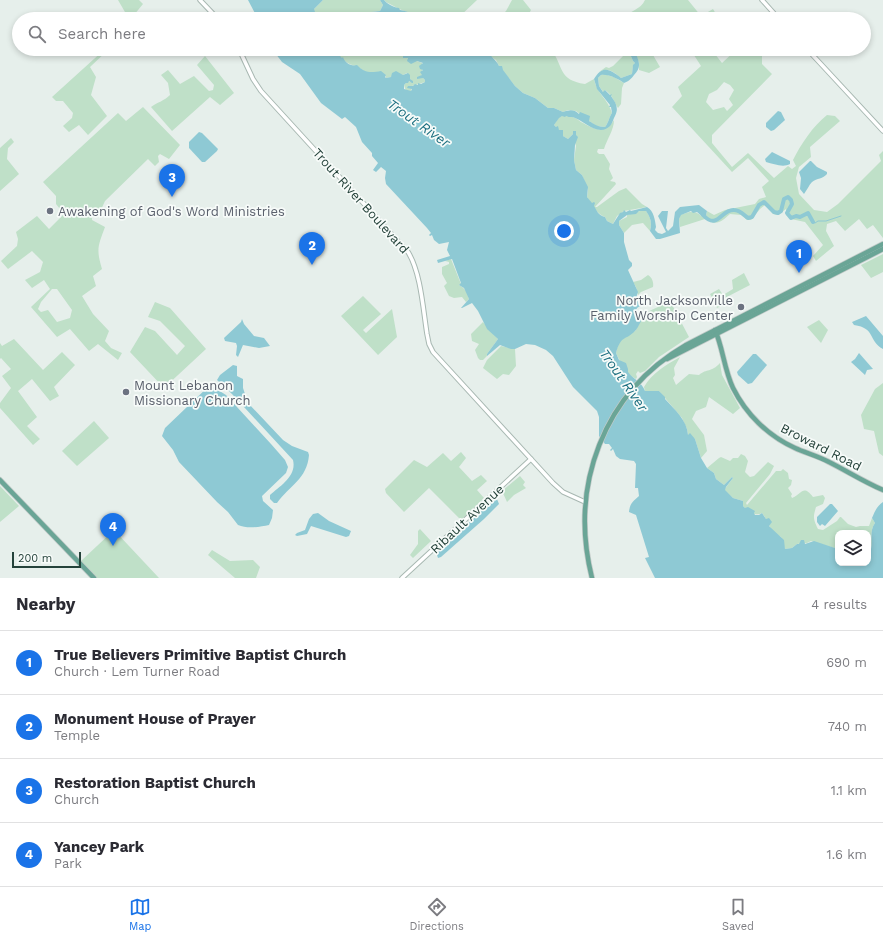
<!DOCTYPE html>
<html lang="en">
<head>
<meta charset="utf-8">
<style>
	:root { --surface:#fff; --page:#f7f7f7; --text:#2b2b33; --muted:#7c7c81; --line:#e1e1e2; --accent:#1a73e8 }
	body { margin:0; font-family:"Work Sans",sans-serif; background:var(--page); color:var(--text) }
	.controls { position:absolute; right:12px; bottom:12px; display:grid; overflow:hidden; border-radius:8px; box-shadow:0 2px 6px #0003 }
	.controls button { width:36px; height:36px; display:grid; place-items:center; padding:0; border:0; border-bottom:1px solid var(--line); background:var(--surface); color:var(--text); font:20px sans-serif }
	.scale { position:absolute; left:12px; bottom:10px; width:69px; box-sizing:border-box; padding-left:4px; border:2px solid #24423a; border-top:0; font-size:11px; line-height:14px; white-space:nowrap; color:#24423a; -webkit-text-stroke:3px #f7fbf9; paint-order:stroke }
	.you { position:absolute; left:564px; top:231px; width:14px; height:14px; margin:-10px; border:3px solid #fff; border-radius:50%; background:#1a73e8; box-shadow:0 0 0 6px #1a73e833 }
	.badge { display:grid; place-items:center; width:26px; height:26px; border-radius:50%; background:var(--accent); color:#fff; font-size:13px; font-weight:700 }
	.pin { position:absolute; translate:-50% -33px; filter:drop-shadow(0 1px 2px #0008) }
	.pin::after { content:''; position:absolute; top:21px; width:14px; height:12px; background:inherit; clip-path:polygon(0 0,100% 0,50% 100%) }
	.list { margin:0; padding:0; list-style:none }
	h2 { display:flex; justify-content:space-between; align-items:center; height:52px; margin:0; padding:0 16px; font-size:17px }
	h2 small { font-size:13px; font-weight:400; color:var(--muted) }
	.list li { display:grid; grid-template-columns:26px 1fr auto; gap:12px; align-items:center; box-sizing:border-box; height:64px; padding:0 16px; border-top:1px solid var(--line) }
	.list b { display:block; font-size:15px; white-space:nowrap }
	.list p { margin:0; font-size:13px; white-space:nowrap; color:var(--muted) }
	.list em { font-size:13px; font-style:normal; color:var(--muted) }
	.icon { flex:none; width:22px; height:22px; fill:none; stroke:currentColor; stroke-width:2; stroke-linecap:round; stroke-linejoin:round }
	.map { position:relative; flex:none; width:883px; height:578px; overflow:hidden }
	.search { position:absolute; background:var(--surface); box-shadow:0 2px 6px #0003; left:12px; right:12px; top:12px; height:44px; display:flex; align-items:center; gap:10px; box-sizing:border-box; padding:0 14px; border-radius:22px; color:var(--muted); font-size:15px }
	.sheet { height:308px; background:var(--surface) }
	nav { display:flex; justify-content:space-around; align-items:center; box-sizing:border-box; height:56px; border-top:1px solid var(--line); background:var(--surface); font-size:11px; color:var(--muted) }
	nav a { display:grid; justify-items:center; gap:2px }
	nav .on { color:var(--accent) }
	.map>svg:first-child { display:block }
	.green { fill:#bfe0c8; fill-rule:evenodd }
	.water { fill:#8ec9d4 }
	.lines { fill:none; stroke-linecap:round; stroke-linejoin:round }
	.stream { stroke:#8ec9d4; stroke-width:1 }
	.river { stroke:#8ec9d4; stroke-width:4 }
	.minor-casing { stroke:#a8b8b2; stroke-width:5.5 }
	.major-casing { stroke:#c2cac8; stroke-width:6 }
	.minor { stroke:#fff; stroke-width:3.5 }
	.major { stroke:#6aa596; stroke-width:4.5 }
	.worship-dot { fill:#6b7280; stroke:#f7fbf9; stroke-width:1.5 }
	.labels { text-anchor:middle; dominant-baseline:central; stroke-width:3.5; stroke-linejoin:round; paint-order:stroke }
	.street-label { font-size:13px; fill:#24423a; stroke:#f7fbf9 }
	.worship-label { font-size:13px; fill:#5b616d; stroke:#f7fbf9; text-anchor:start }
	.water-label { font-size:14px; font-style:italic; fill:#1c6f80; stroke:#f7fbf9 }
</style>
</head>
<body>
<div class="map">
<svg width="883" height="578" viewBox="0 0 883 578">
	<rect width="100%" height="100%" fill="#e6efeb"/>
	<g class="green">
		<path d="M118,0H139L143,4L134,15L137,19H129Z"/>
		<path d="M323,0H380L383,5L380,11L363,13L349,19H312L314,9Z"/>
		<path d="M384,0H477L457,19H433L429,15C417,19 397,8 386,2Z"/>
		<path d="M512,0H523L531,10L526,19H497L506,11Z"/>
		<path d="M645,0H688L701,16L713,9L716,14L711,19H624C629,10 641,10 645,0Z"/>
		<path d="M105,49H109L90,67L96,77L91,95L107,116L88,135L79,125L69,132L63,126L72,118L73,113L63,101H56L52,97Z"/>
		<path d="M333,49H387V52C397,50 401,56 409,59C413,60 418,61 422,63V75L420,78H423L425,80V82L412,86L411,91H406L404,85L408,81L411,82V81L407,73L403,75L395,73L391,77L386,78L385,74C379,73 372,73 366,72C363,71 361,68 358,67C357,66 354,66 352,65C346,63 336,55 333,49Z"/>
		<path d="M486,49H518L530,54L538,49H551C564,67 558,80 585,84L594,79C597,94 608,99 612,113C609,117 609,122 605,127L596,126L576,111L568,110L563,112L554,108H548L535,98L523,93L515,86L499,66L496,60L490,56Z"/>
		<path d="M622,49H628L633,61L635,63L633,66L632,74L621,78C613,72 610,67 599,72L606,67L609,68L613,66L623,56Z"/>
		<path d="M634,49H657L653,55L660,67L649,73L639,70V63Z"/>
		<path d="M690,49H711L722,63L737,49H758L762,55V64L772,74L712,135V143L732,167L748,153L774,178L788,166L792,169L796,166L793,160C801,144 813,126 827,115L835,116L840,121L810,147L811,157L799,167L796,178L799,194L814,210L827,212L838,204L881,161L879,155L883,151V238L873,225L867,229L859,219L845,231L836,221L827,224L826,231L834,246L816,261L813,256L823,245L805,222L791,219L786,215V209L778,215L773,214L765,205L760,209L751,220H747L741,215L730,214C721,222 717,226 705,219L680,227L679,219L680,215C693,210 695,210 705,219L707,211L714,215L725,210L755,204L759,199L766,197L762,187L769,181L748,158L732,172L672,107L682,96L678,87L701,66ZM724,82L730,85L734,90L729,99L733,105L727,111L724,107L713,110L706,102L709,94L717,90Z"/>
		<path d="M205,56L234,93L220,105L210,97L172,131L151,107C158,102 164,101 170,95L168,83L161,75L168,70L180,84L194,76L209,91L213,90L214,85L197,65Z"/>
		<path d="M604,74L614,77L624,83L622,88L621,104L618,108C614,102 612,94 605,90L604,93L599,86L598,78L601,75Z"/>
		<path d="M143,107L180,145L169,159L160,154L158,156L159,162L155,166L148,159L105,201L99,214L92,215V220L105,227C98,246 96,249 102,269L93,276L96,286L82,296L93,314L109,331L105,341L111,348L122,353L118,360L98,344L89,351L70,329L57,337L31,307L50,289L44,280L32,288L25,280L40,272L43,262L32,251L8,269L1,261L17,246L18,239L16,232L37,216L49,229L64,214L56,204V196L43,182L118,113L126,121ZM52,289H57L72,310L70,318L57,322L48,310L41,312L38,309L41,302Z"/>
		<path d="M562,116C566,116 571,116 575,118C578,119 580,122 583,123C595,130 606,134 614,120C614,130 607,139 604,149H598L597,152L599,154H604L610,164L609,169L613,178L610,181L615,182L616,184L595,207H597L619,191L626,188L642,204L647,207L624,211L617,216L613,224L607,221L605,217C596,214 592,204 587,197L588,190L582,175L576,170L574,160L576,146L573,134L568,139L563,136L562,133L554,125L559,117Z"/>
		<path d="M11,138L14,142L8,148L7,159L19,174L0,191V148Z"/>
		<path d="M643,210L646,211C651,218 652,223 650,231L643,223L632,225L624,233L619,225V221L627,217V215Z"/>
		<path d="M883,254V272L871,278L861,265Z"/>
		<path d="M451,259L461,284L459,285C465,288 467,292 469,299L466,302L462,297L454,298L449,296L444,286L447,283L442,274V267L449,264V262L445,261Z"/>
		<path d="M744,273L750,285L721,300L723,305L717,308L710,294L719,289L723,295L733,289L732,280Z"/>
		<path d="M648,275C652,277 654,283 653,287L641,292L638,295L636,287L633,282L641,280Z"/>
		<path d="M363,296L381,314L363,330L366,333L392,309L397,337L378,355L341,316Z"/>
		<path d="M669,299L689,337L659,357L645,371L640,373L638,371L636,374L637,377L636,379C627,375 620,362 616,353L618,344L624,337L635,331L645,313L658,307V301Z"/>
		<path d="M155,302L170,308L206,349L164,388L130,352L145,327L155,331L177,355L185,346L160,321L148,317Z"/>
		<path d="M819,320L828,330L821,343L807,327Z"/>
		<path d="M483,322L498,339L487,354V356L483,360H480L478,358L475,350L479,344L472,341L471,334Z"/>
		<path d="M14,339L43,370L62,352L75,365L54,387L59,396L50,401L32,379L18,391L37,417L27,426L40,439L33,445L0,408V403L11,388L2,376L11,369L1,358L0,359V343L2,346Z"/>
		<path d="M501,346L515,349L516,366L509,375L503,374L497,379L483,368L487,360Z"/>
		<path d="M680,357L674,368L675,375L673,378L676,385L689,374L699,375C707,368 711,373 720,363L722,375L740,408L733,414L709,397L706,407L696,411L692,419L704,435L707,451L701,458L695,439L688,435L687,429L682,418L659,391H645L644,387C652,373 666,365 680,357Z"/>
		<path d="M883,383V456L879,453L874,431L864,429L861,415L875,389Z"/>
		<path d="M94,421L109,438L77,466L62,451Z"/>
		<path d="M461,452L466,458L459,467L472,481L481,475L487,481L477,490L484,498L461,520L429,488L404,512L386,493L385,489L414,460L427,467L443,453L451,461Z"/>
		<path d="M741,454L745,456L748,461L745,472L750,477L754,476L768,462L774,466L770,474L746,503L747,505L776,471H781L783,469L788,473L789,479L792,480L791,485L788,488L792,494L791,496L792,498C802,494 803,484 813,497L823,495L825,498L823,504L816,507C813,517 813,519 818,529L823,530L837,521L840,517H841L848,524L856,527L860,526H869L872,518L875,523C869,531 873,540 871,549L868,550V533H838V549L811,541L807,543L797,544L792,548L785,549L781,537C769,531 769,522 762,513C756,517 747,511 743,506V501L733,498L724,490L733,478L732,477L724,485L716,479L714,473L707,468L719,458L721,457L730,461L733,458H738Z"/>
		<path d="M520,476L525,482L523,485L526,488L514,495L507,502L502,491Z"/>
		<path d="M0,486L19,506L0,522Z"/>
		<path d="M420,529L431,541L413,558L410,555L418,544V531Z"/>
		<path d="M114,530L159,578H97L81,561Z"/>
		<path d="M212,550L230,561L253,560L260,567L256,578H235L208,555Z"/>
	</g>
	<g class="water">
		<path d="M248,0H323L314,9L316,15L312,19H258Z"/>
		<path d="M380,0H384C387,4 395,8 399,8L400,10C409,11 419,18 429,15L433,19H400V18L405,17L402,12L397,16L398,19H343L346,16L350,18L363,13L380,11L383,5Z"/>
		<path d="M272,49H333L338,56H340L342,58L343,57C344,62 351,67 357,65C364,73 371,73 381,71L386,75L385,77L386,78L391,77L392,73L396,71L403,75L408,73L410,75V79L413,81V83H412L409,81L408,83H406L404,85V89L411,91L412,89L407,88L408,86H413L415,84L418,85V83L421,84L425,82V80L423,78L417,79V77L422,75L420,72L423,70L420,69L419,66L423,63L417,61L411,64L407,61L408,58H403V55H402L398,52L392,51L388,54L387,49H400L401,50L405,49L403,52L408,54L409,52V51L406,49H486C489,56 496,59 499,66H502L503,70L515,86L523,93L535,98L548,108H554L563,112C569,110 574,109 579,114L580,112L590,116L589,121C594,124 598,127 605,127C609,122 609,117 612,113L611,107H609L610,105L597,89L594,79C603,64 611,70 621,78L632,74L633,65L635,63L633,61L628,49H634C638,60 643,66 634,75C631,79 629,81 624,83C618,79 609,74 601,75L598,78L599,86L603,92L605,90L610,95L612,94L611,96C616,103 619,108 615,116C613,119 613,123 610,126C599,137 585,122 575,118C572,116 570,118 566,116L565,117L562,116L559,118L554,125L556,127L558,126L559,130H563V136L568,139L573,134V131H576V135L578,137L575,145L574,160L576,170L582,175L588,187L587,197L592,203L594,202L595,203L594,206C597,211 598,215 605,217L607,221L613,224L620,213L623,212L624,210L626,212L630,210L631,211L647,207C654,211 655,220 656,227L655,230L658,233L662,234L666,232L658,216L662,211H668L666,228L668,231L673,226L675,212L680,207L699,205L707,211L705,219L697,212L693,213L691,211L681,215L679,219L680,233L660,239H656L650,231C652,223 651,218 646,211H639L636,214L627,215L619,221V225L624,233V242L629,260L632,263V266L628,270L638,292L636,298L640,306L637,308L635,314L643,312L645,313C642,318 639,327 635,331C625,341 621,335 616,353L619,360L626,363L628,369V372C633,379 642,382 645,391H659L665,397V399C675,410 687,420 688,435L690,433L695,439L701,458L707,468L714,473L716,479L724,485L732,477L733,478L726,487L725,490L733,498L743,501V506L745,508L748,507L755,511L754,513L755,515H759L762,513L766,519L769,518L772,522L769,526L784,540L785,549L792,548L797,544H799L801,540H804L805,544L814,541L838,549V563H868V550L871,549C873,540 869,531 875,523L872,518C875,511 877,506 883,502V578H655L645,558L649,557L636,515L629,512C630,502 634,501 639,496L638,488H635L636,464L634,461L620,459L616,456L613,449L611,451L610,450L612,448L609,444H605L599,436V417L597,411L573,387L553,356L546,350L535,345L526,344L515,349H511L500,345L487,356V354L498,339L487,329L478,311L472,303L462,308H461L469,299L464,288L459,285L461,283L452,259L438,263L437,260L450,256L447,250L449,242L439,244L434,240L432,235L430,236L429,235L431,233L427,228L386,184L385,178L386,171L381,167L376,172L373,170L378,163L372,156V153L362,142L356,127L345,117L342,119L321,103L300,74L282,62Z"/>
		<path d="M778,111L781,112L785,120L774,130L771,131L766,127V123Z"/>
		<path d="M199,132L202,133L218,149L217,151L205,162H202L189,148V142Z"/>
		<path d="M772,152L790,161V164C783,168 774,164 766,162L765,159Z"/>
		<path d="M810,161H811L817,167L827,172V174C823,179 817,178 812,182C809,185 807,190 804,194L800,189L801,178L799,172Z"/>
		<path d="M866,316L883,336V349C868,341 876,328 854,325L852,322Z"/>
		<path d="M242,319L244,324L254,336L264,338L270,346L259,348L243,345L238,357L236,355L237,346L236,343L225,341L224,338L241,322Z"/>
		<path d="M859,353L873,369L867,370L865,375L851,362L855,359Z"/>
		<path d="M753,354H756L767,365L752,383L748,384L738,375L737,372Z"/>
		<path d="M233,365L237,366V376L243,379V388L248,403L283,440L292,446L308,452L309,455C307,479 290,485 277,503H274L270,499V495C280,486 297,476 293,460L232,394L217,380L220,375Z"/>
		<path d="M210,385L226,395L271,444L285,460L288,467L286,473L262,496L263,501L273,510L272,518L269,525C260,527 247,529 238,525L228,512L217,502L179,462L173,450L162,436L165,428Z"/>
		<path d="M494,499H497L499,504L484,519L441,557L438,558L437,555L438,552Z"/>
		<path d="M830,504H832L838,511L825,526L822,524L820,526L817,522V517Z"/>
		<path d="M318,513L329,521L351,531L349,536L346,537L311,526L307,534L297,536L295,535L297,533L305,530L309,519L313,514Z"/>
	</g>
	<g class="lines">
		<path class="stream" d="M813,222L815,223L818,221H826L841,216"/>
		<path class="river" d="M703,215C718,231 721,209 734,210C740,210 744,215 748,218L752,217L759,205L764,202L774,212L778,213L781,211L784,199L788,197L791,200L792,204L787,213L791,218L796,216L800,217L808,213L813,222"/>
		<defs>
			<g id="minor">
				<path d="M200,0L218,19"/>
				<path d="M762,0L779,19"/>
				<path d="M239,49L253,79L261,91L408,252C421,273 423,309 427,334L429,344L433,352L553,483L563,492L585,502"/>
				<path d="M807,49L883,131"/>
				<path d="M402,578L531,459"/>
			</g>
			<g id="major">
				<path d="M715,330C723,348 724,369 733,388C746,414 768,436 795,448C806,453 818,456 829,462C847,471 864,482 883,490"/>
				<path d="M667,359L883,249"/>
				<path d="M0,480L94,578"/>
				<path d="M592,578C569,486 603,393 686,345L883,244"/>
			</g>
		</defs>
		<use href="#minor" class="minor-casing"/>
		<use href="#major" class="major-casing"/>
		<use href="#minor" class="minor"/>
		<use href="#major" class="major"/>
	</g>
	<g class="worship-dot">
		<circle cx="50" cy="211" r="4"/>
		<circle cx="741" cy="307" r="4"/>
		<circle cx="126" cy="392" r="4"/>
	</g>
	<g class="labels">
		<g class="street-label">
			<text transform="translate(361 201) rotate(48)">Trout River Boulevard</text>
			<text transform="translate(821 447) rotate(27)">Broward Road</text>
			<text transform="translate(467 519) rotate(-43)">Ribault Avenue</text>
		</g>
		<g class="worship-label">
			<text x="58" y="211">Awakening of God's Word Ministries</text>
			<text x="733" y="300" text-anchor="end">North Jacksonville<tspan x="733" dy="15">Family Worship Center</tspan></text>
			<text x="134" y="385">Mount Lebanon<tspan x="134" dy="15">Missionary Church</tspan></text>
		</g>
		<g class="water-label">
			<text transform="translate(419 123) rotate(35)">Trout River</text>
			<text transform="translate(624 380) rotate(55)">Trout River</text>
		</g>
	</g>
</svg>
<div class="controls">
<button><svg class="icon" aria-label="layers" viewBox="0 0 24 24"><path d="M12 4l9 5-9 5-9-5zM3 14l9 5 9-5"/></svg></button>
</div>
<div class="scale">200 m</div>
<div class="you"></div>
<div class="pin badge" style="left:799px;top:273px">1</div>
<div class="pin badge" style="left:312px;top:265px">2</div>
<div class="pin badge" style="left:172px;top:197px">3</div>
<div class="pin badge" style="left:113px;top:546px">4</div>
<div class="search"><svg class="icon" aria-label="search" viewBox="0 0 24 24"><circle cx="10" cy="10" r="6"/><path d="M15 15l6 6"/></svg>Search here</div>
</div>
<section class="sheet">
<h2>Nearby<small>4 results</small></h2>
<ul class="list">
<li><span class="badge">1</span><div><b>True Believers Primitive Baptist Church</b><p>Church · Lem Turner Road</p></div><em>690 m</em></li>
<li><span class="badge">2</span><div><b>Monument House of Prayer</b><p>Temple</p></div><em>740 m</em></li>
<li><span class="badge">3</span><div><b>Restoration Baptist Church</b><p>Church</p></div><em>1.1 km</em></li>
<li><span class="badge">4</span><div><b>Yancey Park</b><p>Park</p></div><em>1.6 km</em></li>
</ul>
</section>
<nav>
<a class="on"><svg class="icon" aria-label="map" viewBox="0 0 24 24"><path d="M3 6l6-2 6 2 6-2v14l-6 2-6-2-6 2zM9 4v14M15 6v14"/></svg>Map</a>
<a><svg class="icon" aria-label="directions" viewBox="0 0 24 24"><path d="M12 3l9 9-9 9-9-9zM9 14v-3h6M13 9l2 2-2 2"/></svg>Directions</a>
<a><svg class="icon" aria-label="saved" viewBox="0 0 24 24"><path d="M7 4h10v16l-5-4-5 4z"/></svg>Saved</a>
</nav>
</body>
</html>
